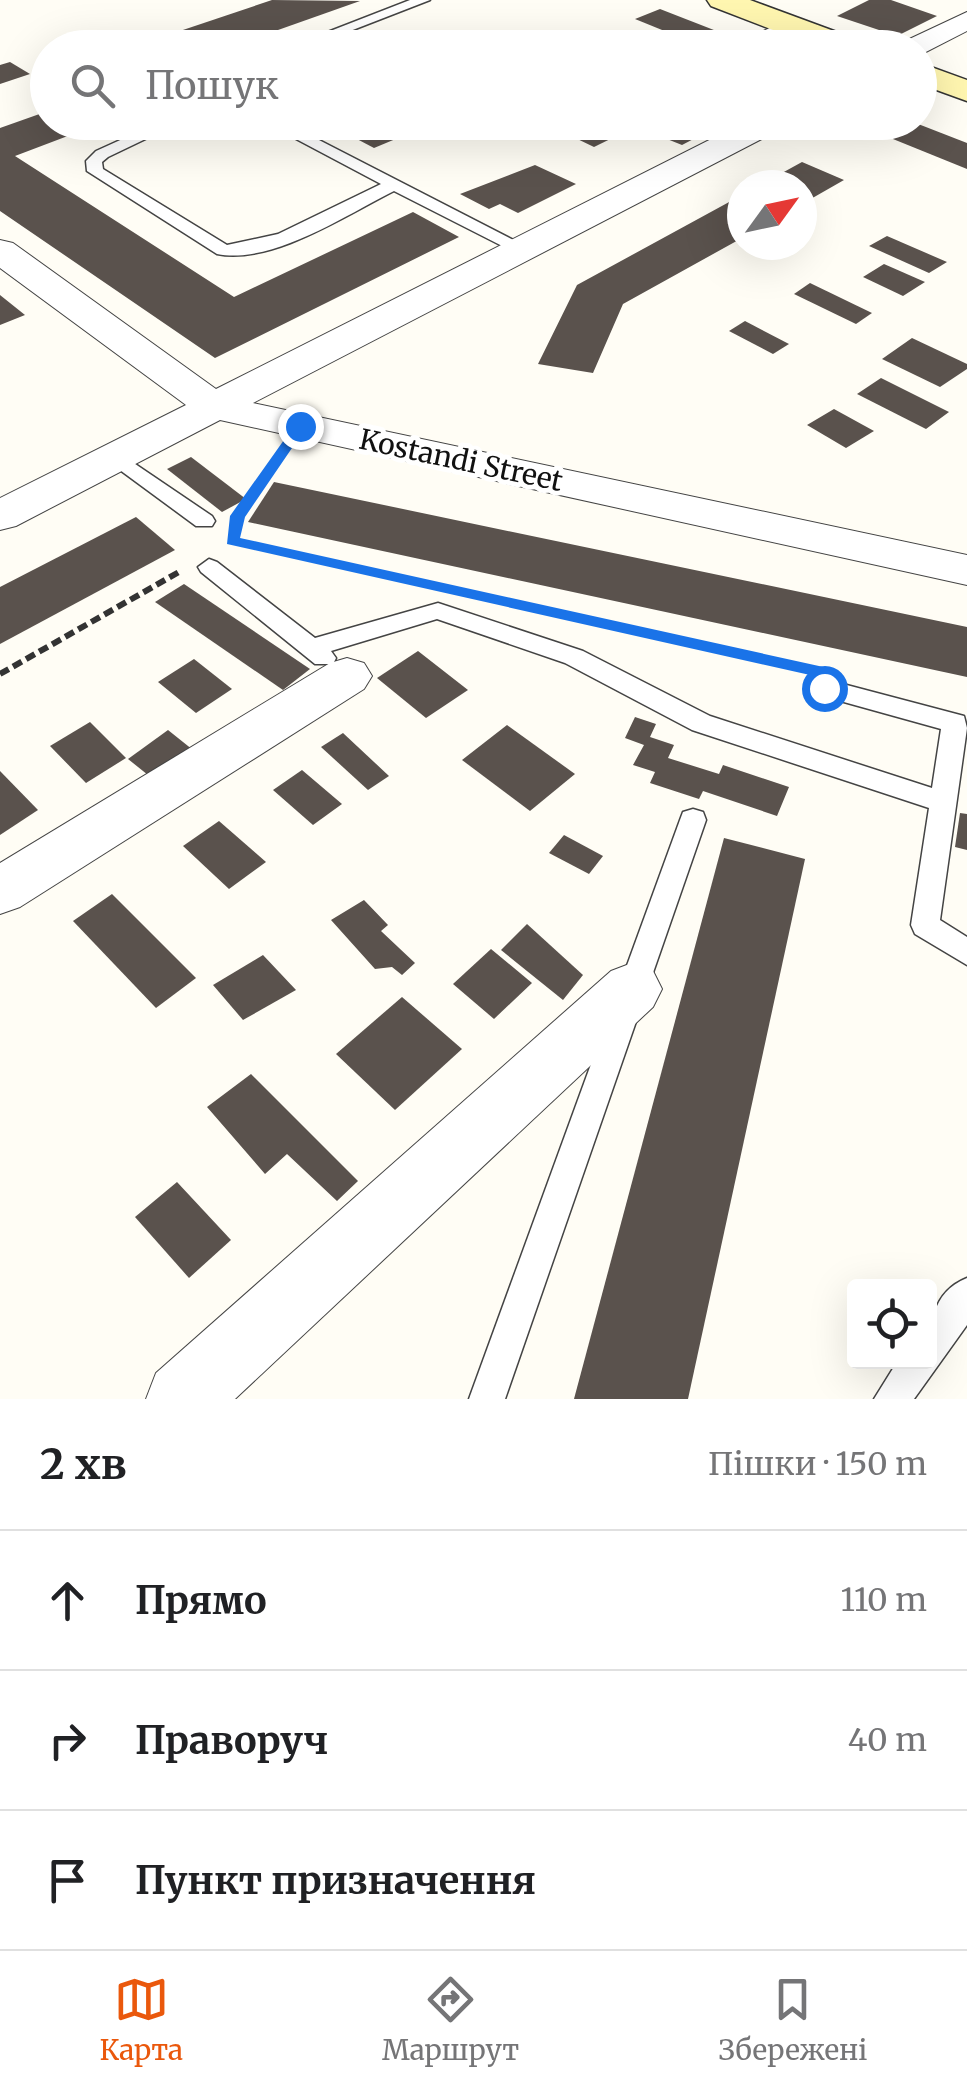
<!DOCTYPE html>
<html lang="uk">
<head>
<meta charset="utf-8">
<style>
	:root { --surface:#fff; --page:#f2f2f2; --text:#202124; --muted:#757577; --line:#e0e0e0; --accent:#ea580c }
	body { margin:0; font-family:Merriweather,serif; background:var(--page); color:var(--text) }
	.controls { position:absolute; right:30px; bottom:30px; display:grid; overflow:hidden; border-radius:10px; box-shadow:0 10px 40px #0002 }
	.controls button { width:90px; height:90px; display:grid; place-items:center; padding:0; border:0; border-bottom:2px solid var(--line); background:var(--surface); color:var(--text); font:50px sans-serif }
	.compass { position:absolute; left:727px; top:170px; width:90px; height:90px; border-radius:50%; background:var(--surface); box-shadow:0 10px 40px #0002; rotate:57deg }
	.stop { position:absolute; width:30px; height:30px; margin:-22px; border:8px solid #1a73e8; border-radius:50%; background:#fff }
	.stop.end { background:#1a73e8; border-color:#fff; box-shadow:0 2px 10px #0008 }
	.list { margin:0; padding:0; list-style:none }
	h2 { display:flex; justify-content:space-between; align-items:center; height:130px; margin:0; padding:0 40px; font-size:42px }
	h2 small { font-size:32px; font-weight:400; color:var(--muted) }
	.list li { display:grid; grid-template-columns:65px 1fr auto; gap:30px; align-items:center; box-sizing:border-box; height:140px; padding:0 40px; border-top:2px solid var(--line) }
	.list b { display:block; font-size:38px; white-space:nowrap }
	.list em { font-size:32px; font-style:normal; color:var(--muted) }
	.icon { flex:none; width:55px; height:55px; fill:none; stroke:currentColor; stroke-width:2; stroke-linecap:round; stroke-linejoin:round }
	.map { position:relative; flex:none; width:967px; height:1399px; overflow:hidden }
	.search { position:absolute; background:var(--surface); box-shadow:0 10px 40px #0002; left:30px; right:30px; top:30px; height:110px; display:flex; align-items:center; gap:25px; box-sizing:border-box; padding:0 35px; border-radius:55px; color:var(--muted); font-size:38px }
	.sheet { height:550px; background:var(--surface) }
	nav { display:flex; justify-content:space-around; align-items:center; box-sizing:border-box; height:140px; border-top:2px solid var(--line); background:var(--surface); font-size:28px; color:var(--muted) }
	nav a { display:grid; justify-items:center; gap:5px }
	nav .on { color:var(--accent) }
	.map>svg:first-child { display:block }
	.building { fill:#5a524d }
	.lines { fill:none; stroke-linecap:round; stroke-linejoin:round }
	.service-casing { stroke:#444; stroke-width:3 }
	.minor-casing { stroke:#444; stroke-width:2 }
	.secondary-casing { stroke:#333; stroke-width:3 }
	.path-far1 { stroke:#333; stroke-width:5; stroke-dasharray:8 4; stroke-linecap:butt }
	.path { stroke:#333; stroke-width:6; stroke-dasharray:10 5; stroke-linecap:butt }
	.service { fill:#fff; fill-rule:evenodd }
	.minor { fill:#fff; fill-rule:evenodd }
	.secondary { fill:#fff6b0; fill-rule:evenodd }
	.route { fill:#1a73e8 }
	.labels { text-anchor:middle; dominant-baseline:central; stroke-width:10; stroke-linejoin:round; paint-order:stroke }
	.street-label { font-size:28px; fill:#111; stroke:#fff }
</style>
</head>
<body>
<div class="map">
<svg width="967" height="1399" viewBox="0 0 967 1399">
	<rect width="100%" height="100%" fill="#fffdf5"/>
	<g class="building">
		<path d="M272,0L360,1L227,48H185L165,36Z"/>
		<path d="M869,0H891L937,16L897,36L837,16Z"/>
		<path d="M660,9L719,32L724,34L699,45L635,19Z"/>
		<path d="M583,36L610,48H556V47Z"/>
		<path d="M10,62L30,74L0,84V65Z"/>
		<path d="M48,111V122L102,123L15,156L234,297L413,212L459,237L215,358L0,211V128Z"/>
		<path d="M542,122H645L594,147Z"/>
		<path d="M699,122H726L682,145L667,139Z"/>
		<path d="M851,122H913L967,143V169Z"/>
		<path d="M350,123H434L374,148L336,128Z"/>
		<path d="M802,162L844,180L802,204V185H760Z"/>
		<path d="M535,165L576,184L518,213L500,204L489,209L460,194Z"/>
		<path d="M742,195V238L623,304L593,373L538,364L577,285Z"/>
		<path d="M887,236L947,262L929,273L869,246Z"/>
		<path d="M884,264L925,282L903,296L863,277Z"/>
		<path d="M810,283L872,313L856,324L794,294Z"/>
		<path d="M0,295L25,315L0,325Z"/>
		<path d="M745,321L789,344L773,354L729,331Z"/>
		<path d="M912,338L967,364V369L940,387L882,359Z"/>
		<path d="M881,378L949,412L926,429L857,394Z"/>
		<path d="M834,409L874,431L846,448L807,425Z"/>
		<path d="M191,457L246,499L222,512L167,469Z"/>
		<path d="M274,482L967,627V677L248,522Z"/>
		<path d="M136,517L175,550L0,644V587Z"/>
		<path d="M184,584L310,669L283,690L155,602Z"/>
		<path d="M418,651L468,690L426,718L377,678Z"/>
		<path d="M194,659L232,689L196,713L158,682Z"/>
		<path d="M635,717L656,724L650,737L674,745L668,758L719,774L723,765L789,787L777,816L703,791L699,799L650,783L655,772L633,765L644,745L625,738Z"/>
		<path d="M90,722L126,758L86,783L50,746Z"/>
		<path d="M507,725L575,774L530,811L462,760Z"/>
		<path d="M168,730L193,750L153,779L128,759Z"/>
		<path d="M343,733L389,776L368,790L321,747Z"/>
		<path d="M302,770L342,804L313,825L273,790Z"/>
		<path d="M0,771L38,810L0,835Z"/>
		<path d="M960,813L967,814V850L955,847Z"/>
		<path d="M219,821L266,862L229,889L183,846Z"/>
		<path d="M564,835L603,856L589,874L549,853Z"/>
		<path d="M724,838L805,859L688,1399H574Z"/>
		<path d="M112,894L196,978L156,1008L73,921Z"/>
		<path d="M364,900L388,925L381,931L415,963L402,975L392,967L375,969L331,920Z"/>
		<path d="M527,924L583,975L563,1000L501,950Z"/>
		<path d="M491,949L532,983L494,1019L453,984Z"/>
		<path d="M263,955L296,990L243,1020L213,985Z"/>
		<path d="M402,997L462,1049L395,1110L336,1054Z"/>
		<path d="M251,1074L358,1181L337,1201L287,1154L265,1174L207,1107Z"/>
		<path d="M177,1182L231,1240L189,1278L135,1217Z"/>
	</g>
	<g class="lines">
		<defs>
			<g id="service">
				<path d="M410,0H430L314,45L302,42Z"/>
				<path d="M160,122H181L108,157L102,162L103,169L227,245L278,234L381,184L264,122H284L533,250L524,255L518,254L394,191C346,215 272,265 217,254L87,171L86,161L96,151Z"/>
				<path d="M116,451L212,516L215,521L212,526H196L109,462L105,457L109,452Z"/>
				<path d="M209,559L217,562L315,638L438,603L583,651L710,716L932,788L941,729L815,694L812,688L815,682L824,679L964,716L967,728L940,920L967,937V965L915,934L911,925L929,808L692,730L565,663L437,619L331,651L336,658L333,664H315L201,572L198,567Z"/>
				<path d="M693,809L703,812L706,820L505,1399H469L680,820L683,812Z"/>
				<path d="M967,1278V1325L914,1399H874L897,1362H930C930,1327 930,1293 967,1278Z"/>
			</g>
			<g id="minor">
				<path d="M967,12V31L920,55V48H899L903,42Z"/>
				<path d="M792,18L802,20L806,26C788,48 761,48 735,48L739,42Z"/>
				<path d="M745,122H785L781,129L253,403L967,555V585L220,420L16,526L0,530V498L186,405L0,268V240L13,243L216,389Z"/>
				<path d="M347,658L364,663L372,676L364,689L20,907L0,914V863L330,663Z"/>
				<path d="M632,963L653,971L662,989L653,1007L235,1399H146L156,1373L611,971Z"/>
			</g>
			<g id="secondary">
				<path d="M707,0H750L861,41L865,48H820L711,6Z"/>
				<path d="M920,63L967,80V101L920,84Z"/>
			</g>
		</defs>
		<use href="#service" class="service-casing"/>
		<use href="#minor" class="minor-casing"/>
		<use href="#secondary" class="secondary-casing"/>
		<path class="path-far1" d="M234,532L238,516L282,452"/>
		<g class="path">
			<path d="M235,530L232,541L422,583"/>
			<path d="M527,606L803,668"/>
			<path d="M0,674L179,572"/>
		</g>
		<use href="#service" class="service"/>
		<use href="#minor" class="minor"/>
		<use href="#secondary" class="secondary"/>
	</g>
	<path class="route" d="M296,423L307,426L245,517L240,538L828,668L836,674L832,688L824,694L819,693V677L227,544L230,516Z"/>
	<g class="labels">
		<g class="street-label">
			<text transform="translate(461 460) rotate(12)">Kostandi Street</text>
		</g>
	</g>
</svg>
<div class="controls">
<button><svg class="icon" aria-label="locate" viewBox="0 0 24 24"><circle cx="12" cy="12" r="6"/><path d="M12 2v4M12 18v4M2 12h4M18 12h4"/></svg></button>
</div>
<svg class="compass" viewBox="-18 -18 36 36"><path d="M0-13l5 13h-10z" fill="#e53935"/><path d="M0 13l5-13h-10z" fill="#757577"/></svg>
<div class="stop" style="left:824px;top:688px"></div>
<div class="stop end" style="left:300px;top:426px"></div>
<div class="search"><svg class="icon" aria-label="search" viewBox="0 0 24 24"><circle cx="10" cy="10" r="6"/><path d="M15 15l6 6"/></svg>Пошук</div>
</div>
<section class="sheet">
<h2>2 хв<small>Пішки · 150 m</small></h2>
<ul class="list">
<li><svg class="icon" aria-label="ahead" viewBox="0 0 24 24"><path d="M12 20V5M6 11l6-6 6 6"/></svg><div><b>Прямо</b></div><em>110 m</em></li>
<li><svg class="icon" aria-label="right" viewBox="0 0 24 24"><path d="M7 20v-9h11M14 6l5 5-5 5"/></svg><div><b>Праворуч</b></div><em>40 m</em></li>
<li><svg class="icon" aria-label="arrive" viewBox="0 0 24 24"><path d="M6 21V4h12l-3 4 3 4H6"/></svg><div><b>Пункт призначення</b></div></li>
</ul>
</section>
<nav>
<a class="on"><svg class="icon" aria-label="map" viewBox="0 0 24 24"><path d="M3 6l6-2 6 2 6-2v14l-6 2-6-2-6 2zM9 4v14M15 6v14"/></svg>Карта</a>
<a><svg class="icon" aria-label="directions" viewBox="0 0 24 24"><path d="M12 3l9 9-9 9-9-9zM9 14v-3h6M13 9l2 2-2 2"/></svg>Маршрут</a>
<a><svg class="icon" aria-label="saved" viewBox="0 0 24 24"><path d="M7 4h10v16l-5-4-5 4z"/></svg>Збережені</a>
</nav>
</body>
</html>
